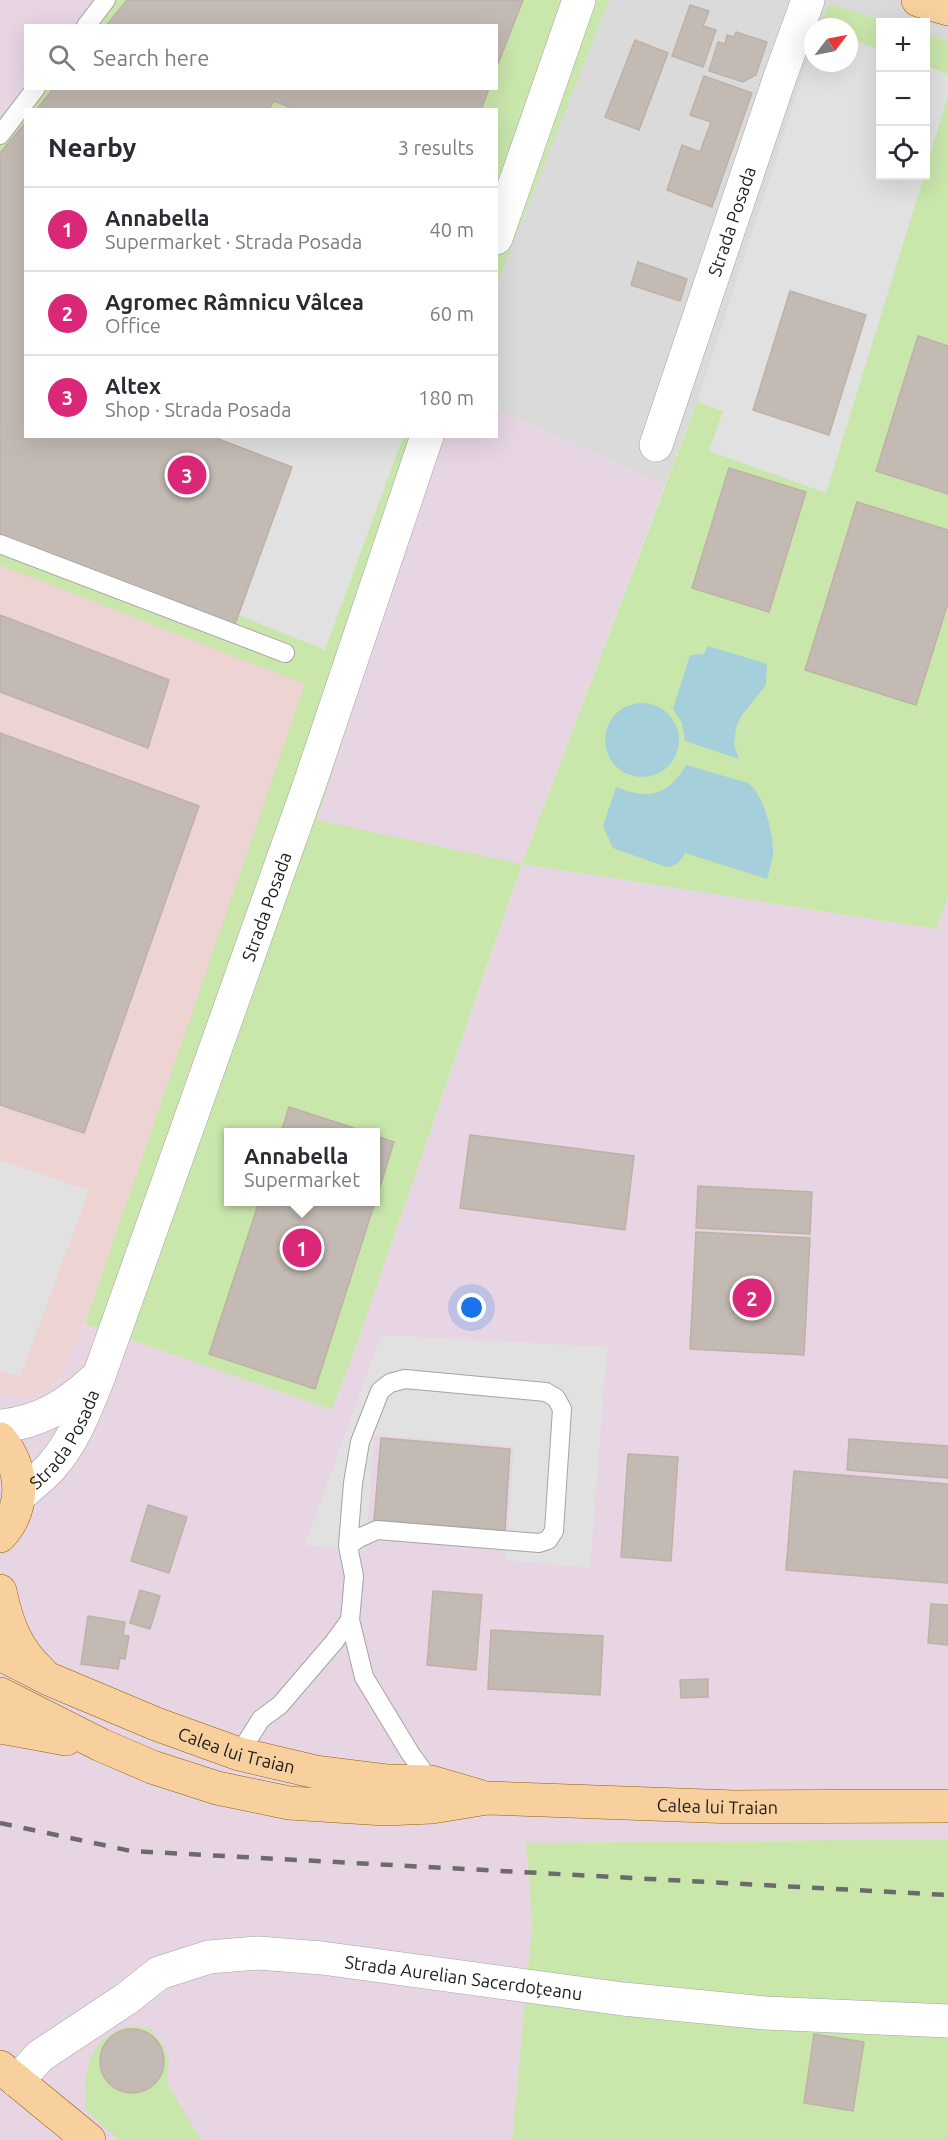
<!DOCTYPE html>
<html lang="en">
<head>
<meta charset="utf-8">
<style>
	:root { --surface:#fff; --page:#f2f2f3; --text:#2b2b33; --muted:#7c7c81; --line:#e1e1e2; --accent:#db2777 }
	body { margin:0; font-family:Ubuntu,sans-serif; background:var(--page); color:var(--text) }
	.controls { position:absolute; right:18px; top:18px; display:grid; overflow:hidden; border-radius:0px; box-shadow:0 6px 24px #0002 }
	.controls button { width:54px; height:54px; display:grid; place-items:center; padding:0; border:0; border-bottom:2px solid var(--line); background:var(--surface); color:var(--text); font:30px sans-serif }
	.compass { position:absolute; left:804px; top:18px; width:54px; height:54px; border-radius:50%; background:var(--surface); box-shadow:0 6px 24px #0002; rotate:58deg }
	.you { position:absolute; left:472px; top:1308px; width:21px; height:21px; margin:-15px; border:4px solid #fff; border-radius:50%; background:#1a73e8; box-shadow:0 0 0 9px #1a73e833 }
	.badge { display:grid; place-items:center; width:39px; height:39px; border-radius:50%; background:var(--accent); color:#fff; font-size:20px; font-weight:700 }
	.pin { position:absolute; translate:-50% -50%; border:3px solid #fff; box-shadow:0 2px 6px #0006 }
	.popup { position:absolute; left:224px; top:1128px; width:156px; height:78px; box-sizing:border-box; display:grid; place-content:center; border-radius:0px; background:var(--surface); filter:drop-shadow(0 2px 4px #0005); font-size:20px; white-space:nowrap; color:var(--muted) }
	.popup b { font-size:22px; color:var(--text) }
	.popup::after { content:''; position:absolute; left:50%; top:100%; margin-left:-12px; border:12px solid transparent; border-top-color:var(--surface) }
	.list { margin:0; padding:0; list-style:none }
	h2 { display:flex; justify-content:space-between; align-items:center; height:78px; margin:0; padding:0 24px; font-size:26px }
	h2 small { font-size:20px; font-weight:400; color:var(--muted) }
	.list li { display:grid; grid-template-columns:39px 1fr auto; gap:18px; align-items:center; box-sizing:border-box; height:84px; padding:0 24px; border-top:2px solid var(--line) }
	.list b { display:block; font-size:22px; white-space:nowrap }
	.list p { margin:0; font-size:20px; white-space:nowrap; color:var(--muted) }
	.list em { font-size:20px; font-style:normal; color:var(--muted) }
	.icon { flex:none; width:33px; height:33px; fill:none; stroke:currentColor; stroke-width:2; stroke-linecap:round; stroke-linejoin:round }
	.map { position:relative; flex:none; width:948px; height:2140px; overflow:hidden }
	.search { position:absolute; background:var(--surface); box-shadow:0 6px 24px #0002; left:24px; top:24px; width:474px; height:66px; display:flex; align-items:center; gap:15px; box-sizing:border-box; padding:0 21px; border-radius:0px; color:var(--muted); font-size:22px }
	.panel { position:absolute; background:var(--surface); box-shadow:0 6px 24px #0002; left:24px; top:108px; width:474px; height:330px; border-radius:0px }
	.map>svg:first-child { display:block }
	.residential { fill:#dbdada }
	.commercial { fill:#eed3d3 }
	.industrial { fill:#e7d5e4 }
	.grass { fill:#c9e6ab; fill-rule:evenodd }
	.parking { fill:#e1e1e1 }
	.water { fill:#a5cfda }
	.building { fill:#c2bab3; stroke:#bfb1a6; stroke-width:1.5 }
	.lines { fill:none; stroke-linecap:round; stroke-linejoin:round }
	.service-casing { stroke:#a4a4a4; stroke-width:20 }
	.minor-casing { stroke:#a4a4a4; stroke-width:34 }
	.tertiary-casing { stroke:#a4a4a4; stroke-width:34 }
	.primary-casing { stroke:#8f6006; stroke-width:34 }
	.service { stroke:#fff; stroke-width:18 }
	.minor { stroke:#fff; stroke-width:33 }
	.tertiary { stroke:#fff; stroke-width:33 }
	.primary { stroke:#f8d09e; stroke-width:33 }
	.rail { stroke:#6b6b6b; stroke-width:4.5; stroke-dasharray:12 12; stroke-linecap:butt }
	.labels { text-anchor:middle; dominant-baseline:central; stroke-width:6; stroke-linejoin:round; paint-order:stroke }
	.street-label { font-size:18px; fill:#1d1d1d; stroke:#fff }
</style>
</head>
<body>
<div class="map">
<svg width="948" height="2140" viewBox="0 0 948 2140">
	<rect width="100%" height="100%" fill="#eeeae3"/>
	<path class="residential" d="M609,0H948V41L926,34V22H887L829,5L822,27H813V53L697,402L665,485L497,410L496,284Z"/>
	<path class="commercial" d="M566,0L496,110H26V436L306,684L85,1324L60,1379L40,1394L19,1397L0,1393V110L26,88H496Z"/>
	<g class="industrial">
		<path d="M0,0H104L86,25L26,26V88L0,127Z"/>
		<path d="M497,410L665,485L522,864L936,929L948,897V1839L526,1843L532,1925L512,2140H0V1393L19,1397L40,1394L60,1379L85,1324L332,1410L358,1341L522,865L316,821L440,437L496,436Z"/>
	</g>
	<g class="grass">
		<path d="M104,0H609L497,284L496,110H26V436L440,437L317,820L522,864L697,402L813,46V63H849V27H820L829,4L887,22H880V176H926V34L948,41V897L936,929L522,864L358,1341L332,1410L85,1324L305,684L0,565V127L32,89L496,88V26L86,25ZM228,1132H376V1202H228Z"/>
		<path d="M948,1839V2140H512L532,1925L526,1843Z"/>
		<path d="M138,2026L150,2029L163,2045L169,2058L167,2083L201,2140H119L85,2109C83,2069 91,2028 138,2026Z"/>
	</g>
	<g class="parking">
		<path d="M849,39L880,50V176H924L826,493L709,451L723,411L697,402L809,56L813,47V63H849Z"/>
		<path d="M926,66L948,74V95L926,169Z"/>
		<path d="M211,437H403L325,650L238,615L292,468Z"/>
		<path d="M0,1160L89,1191L20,1377L0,1370Z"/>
		<path d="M381,1335L607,1347L590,1568L506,1560L514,1446L374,1435L365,1552L305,1545Z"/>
	</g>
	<g class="water">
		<path d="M708,646L767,664L766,685L741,716L736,728L734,744L739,759L685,741L682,723L673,709L690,655L704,654Z"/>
		<circle cx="642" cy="740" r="37"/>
		<path d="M686,765L748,783C764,794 774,836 773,855C772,863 769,871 767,879L685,853C680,862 677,866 666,867L613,848L603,826L616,787C648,800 668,796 686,765Z"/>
	</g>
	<g class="building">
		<path d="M127,0H523L496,69V26H106Z"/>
		<path d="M690,5L709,11L703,26L716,30L703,67L672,56Z"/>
		<path d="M736,32L767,42L756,75L743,82L709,71L718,42L725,44L727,35L734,37Z"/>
		<path d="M635,40L668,53L639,130L605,117Z"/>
		<path d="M704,76L752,93L712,207L667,190L682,145L700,152L711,122L690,115Z"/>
		<path d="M54,88H489L481,110H297L274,101L268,110H36Z"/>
		<path d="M26,122V436H211L292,467L234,627L0,538V153Z"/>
		<path d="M638,262L687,279L680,301L631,285Z"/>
		<path d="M790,291L866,315L829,435L753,410Z"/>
		<path d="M918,336L948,346V494L876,471Z"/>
		<path d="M729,468L806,492L769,612L692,588Z"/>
		<path d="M857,502L948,530V603L916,705L805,670Z"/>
		<path d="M0,615L169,680L148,748L0,692Z"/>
		<path d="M0,733L199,806L84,1133L0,1105Z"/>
		<path d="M289,1107L366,1132H281Z"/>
		<path d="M470,1135L634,1156L625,1230L460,1208Z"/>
		<path d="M376,1136L394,1142L376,1199Z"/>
		<path d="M698,1186L812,1192L810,1234L696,1228Z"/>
		<path d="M259,1202H375L315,1389L209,1354Z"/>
		<path d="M696,1232L810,1238L804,1355L690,1349Z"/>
		<path d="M381,1438L510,1449L505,1530L374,1520Z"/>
		<path d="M849,1439L948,1446V1478L847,1470Z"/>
		<path d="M628,1454L678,1457L671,1561L621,1557Z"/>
		<path d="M794,1471L948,1484V1583L786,1570Z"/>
		<path d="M148,1505L187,1517L169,1573L131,1561Z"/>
		<path d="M140,1590L160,1596L150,1629L130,1623Z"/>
		<path d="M433,1591L482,1595L476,1670L427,1665Z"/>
		<path d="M931,1604L948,1605V1645L928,1643Z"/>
		<path d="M88,1616L125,1622L123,1635L129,1636L125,1659L120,1658L118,1669L81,1664Z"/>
		<path d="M491,1630L603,1636L600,1695L488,1689Z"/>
		<path d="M708,1679V1697L681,1698L680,1680Z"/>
		<circle cx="132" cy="2061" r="32"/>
		<path d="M814,2034L864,2042L853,2111L804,2103Z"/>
	</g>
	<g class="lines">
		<defs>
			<g id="service">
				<path d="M86,26L106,0"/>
				<path d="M0,135L36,88"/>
				<path d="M0,544L285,653"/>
				<path d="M348,1546L359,1538L377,1530L539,1543L548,1540L554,1531L562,1409L556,1398L546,1392L405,1379L390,1383L380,1391L360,1442L353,1483L348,1546L354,1576L350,1620L364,1677L410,1753L431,1782"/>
				<path d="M239,1754L261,1719L280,1705L334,1642L350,1620"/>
			</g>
			<g id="minor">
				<path id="s1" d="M656,445L780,77L808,0"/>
				<path id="s2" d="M17,2081L40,2056L126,1999L159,1973L209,1957L258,1953L322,1958L623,1999L765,2013L948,2021"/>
			</g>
			<g id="tertiary">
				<path d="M496,238L579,0"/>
				<path d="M0,1426C39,1423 67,1405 95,1379"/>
				<path id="s3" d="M19,1496C29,1487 41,1478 51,1467C74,1441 86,1409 99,1376L310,783L427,436"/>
			</g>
			<g id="primary">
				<path d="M918,0L948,9"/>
				<path d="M0,1439C24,1468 26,1508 0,1536"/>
				<path d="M0,1591C7,1624 16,1649 41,1672"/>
				<path id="s4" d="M0,1654L49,1679L156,1724L239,1754L316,1772L388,1781L431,1782L479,1796"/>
				<path id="s5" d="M0,1694L101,1745L152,1767L217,1788L289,1803L385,1809L432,1807L487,1798L734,1807L948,1806"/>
				<path d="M0,1727L66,1739"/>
				<path d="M0,2067L89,2140"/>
			</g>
		</defs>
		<use href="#service" class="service-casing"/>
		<use href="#minor" class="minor-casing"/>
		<use href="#tertiary" class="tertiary-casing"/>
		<use href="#primary" class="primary-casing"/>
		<use href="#service" class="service"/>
		<use href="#minor" class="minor"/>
		<use href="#tertiary" class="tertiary"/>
		<use href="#primary" class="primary"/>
		<path class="rail" d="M0,1823L131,1851L948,1895"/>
	</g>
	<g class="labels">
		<g class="street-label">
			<text stroke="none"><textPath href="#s1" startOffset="236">Strada Posada</textPath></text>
			<text stroke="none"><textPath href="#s3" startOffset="645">Strada Posada</textPath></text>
			<text stroke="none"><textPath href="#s3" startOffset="74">Strada Posada</textPath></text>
			<text stroke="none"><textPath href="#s4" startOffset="256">Calea lui Traian</textPath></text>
			<text stroke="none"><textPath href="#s5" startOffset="740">Calea lui Traian</textPath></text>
			<text stroke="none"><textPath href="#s2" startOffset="488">Strada Aurelian Sacerdoțeanu</textPath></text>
		</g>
	</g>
</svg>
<div class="controls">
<button>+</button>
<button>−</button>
<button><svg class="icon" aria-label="locate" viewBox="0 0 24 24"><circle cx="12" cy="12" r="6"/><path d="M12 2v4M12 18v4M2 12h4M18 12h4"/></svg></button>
</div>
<svg class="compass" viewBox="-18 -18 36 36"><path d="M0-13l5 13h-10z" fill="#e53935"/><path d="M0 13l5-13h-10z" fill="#7c7c81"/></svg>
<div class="you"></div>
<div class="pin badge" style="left:302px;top:1248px">1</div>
<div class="popup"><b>Annabella</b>Supermarket</div>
<div class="pin badge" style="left:752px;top:1298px">2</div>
<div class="pin badge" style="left:187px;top:475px">3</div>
<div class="search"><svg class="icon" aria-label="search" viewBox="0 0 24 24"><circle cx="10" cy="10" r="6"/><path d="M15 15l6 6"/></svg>Search here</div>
<section class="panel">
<h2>Nearby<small>3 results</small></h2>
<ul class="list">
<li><span class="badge">1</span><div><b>Annabella</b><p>Supermarket · Strada Posada</p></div><em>40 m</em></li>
<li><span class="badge">2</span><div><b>Agromec Râmnicu Vâlcea</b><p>Office</p></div><em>60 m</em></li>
<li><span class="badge">3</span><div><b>Altex</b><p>Shop · Strada Posada</p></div><em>180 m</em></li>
</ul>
</section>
</div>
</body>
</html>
